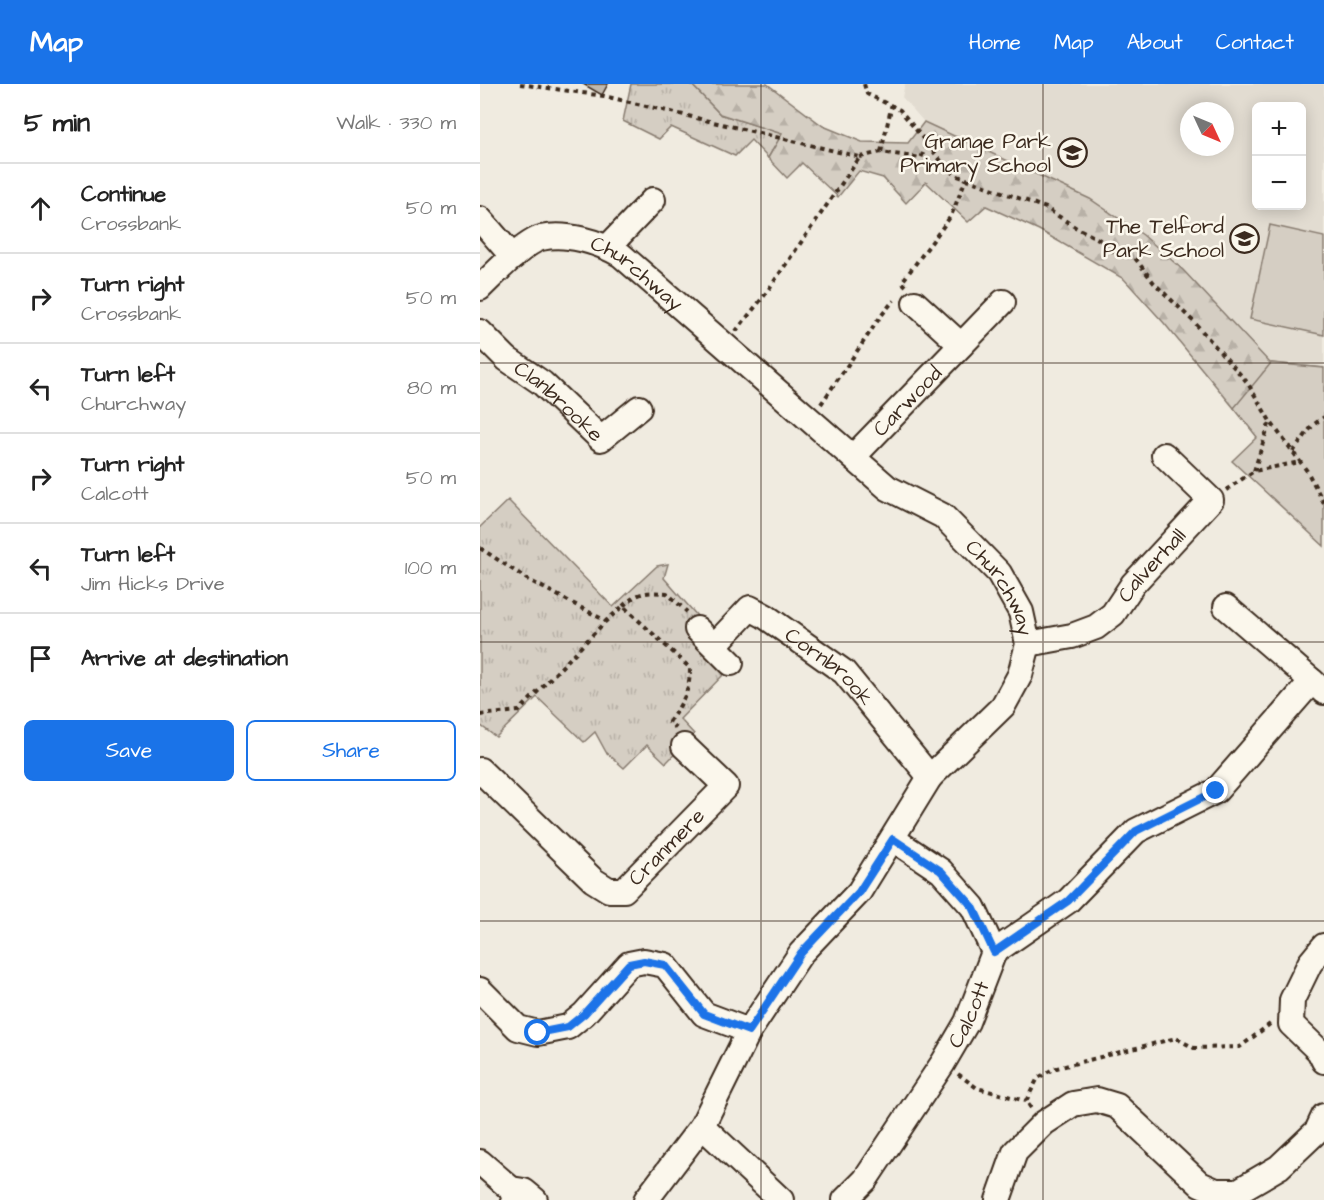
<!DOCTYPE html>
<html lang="en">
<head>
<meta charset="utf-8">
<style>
	:root { --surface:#fff; --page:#f6f6f6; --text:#222; --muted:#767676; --line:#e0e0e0; --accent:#1a73e8 }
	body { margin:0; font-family:"Architects Daughter",sans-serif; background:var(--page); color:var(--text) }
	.controls { position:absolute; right:18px; top:18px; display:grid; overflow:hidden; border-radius:9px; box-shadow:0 3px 15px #0003 }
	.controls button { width:54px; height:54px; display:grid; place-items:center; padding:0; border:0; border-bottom:2px solid var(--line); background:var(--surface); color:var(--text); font:30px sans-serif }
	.compass { position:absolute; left:700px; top:18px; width:54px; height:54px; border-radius:50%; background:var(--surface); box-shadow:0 3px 15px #0003; rotate:134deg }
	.stop { position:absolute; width:18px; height:18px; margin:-14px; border:4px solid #1a73e8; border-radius:50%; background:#fff }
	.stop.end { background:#1a73e8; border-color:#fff; box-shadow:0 2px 6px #0008 }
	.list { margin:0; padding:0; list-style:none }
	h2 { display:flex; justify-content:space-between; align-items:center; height:78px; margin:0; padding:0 24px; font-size:26px }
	h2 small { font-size:20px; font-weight:400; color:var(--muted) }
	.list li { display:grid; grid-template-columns:39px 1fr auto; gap:18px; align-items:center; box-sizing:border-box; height:90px; padding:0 24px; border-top:2px solid var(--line) }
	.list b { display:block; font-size:22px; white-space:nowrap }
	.list p { margin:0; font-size:20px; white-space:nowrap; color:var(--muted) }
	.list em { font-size:20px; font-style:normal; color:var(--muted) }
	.actions { display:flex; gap:12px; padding:18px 24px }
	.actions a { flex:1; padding:14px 0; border:2px solid var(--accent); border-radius:9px; text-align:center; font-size:21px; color:var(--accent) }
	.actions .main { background:var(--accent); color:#fff }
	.icon { flex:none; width:33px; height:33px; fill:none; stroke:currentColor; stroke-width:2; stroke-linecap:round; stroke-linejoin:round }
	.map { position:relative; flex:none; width:844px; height:1116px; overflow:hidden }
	header { display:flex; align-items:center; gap:36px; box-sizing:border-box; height:84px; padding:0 30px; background:var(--accent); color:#fff }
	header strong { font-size:28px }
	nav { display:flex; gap:33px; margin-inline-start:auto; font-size:21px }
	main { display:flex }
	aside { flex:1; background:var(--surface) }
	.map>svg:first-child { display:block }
	.built { fill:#e2dcd1; fill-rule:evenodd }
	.grass { fill:url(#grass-tufts); stroke:#887c70; stroke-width:1.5 }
	.forest { fill:url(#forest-firs); stroke:#887c70; stroke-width:1.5 }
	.park { fill:#d5cec3; stroke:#887c70; stroke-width:1.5 }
	.building { fill:#c0b8ad; stroke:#3b2a1e; stroke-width:1.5 }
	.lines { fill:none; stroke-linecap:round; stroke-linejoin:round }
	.minor-casing { stroke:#3b2a1e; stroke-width:28 }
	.path { stroke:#3b2a1e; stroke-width:4; stroke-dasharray:4.5 4.5; stroke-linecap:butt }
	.minor { stroke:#fbf7ec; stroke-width:24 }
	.route { stroke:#1a73e8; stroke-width:8 }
	.grid { fill:none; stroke:#3b2a1e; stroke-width:1.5; stroke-opacity:0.55 }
	.labels { text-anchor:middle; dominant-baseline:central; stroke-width:5; stroke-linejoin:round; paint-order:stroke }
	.poi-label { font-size:21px; fill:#3b2a1e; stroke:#fbf7ec; text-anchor:end }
	.street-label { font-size:21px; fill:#3b2a1e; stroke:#fbf7ec }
</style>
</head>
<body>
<header>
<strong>Map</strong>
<nav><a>Home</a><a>Map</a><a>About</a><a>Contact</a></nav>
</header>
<main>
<aside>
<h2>5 min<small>Walk · 330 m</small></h2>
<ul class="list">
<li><svg class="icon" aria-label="ahead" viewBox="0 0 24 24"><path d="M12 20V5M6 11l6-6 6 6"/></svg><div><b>Continue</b><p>Crossbank</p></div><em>50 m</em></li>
<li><svg class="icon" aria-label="right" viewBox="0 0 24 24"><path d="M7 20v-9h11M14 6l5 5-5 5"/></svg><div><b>Turn right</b><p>Crossbank</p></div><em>50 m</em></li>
<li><svg class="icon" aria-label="left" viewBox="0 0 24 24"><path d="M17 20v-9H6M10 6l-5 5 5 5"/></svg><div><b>Turn left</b><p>Churchway</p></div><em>80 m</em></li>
<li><svg class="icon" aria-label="right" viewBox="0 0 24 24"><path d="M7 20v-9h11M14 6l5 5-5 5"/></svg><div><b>Turn right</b><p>Calcott</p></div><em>50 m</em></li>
<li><svg class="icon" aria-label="left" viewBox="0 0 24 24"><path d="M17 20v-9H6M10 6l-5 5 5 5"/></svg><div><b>Turn left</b><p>Jim Hicks Drive</p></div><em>100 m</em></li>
<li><svg class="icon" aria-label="arrive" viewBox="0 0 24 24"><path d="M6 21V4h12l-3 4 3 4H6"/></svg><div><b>Arrive at destination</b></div></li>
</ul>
<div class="actions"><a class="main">Save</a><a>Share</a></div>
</aside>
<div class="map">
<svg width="844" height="1116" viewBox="0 0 844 1116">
	<defs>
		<pattern id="grass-tufts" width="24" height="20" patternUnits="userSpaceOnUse" patternTransform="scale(1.5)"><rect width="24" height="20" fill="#d5cec3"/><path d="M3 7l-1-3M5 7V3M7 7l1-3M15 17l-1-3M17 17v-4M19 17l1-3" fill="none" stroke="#b8b1a7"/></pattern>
		<pattern id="forest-firs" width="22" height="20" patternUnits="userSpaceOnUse" patternTransform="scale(1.5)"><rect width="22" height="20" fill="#d5cec3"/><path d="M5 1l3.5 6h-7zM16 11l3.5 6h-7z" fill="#b8b1a7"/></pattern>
	</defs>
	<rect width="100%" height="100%" fill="#f0ebe0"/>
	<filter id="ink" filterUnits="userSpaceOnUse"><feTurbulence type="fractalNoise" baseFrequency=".0167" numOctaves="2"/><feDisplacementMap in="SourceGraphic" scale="12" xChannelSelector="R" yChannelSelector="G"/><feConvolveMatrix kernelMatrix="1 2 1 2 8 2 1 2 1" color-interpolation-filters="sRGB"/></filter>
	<g filter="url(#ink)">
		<path class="built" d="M425,0H844V284L791,279L703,186L610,115L444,38L422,13ZM776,22H822V122H776ZM709,27H745V63H709Z"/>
		<g class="grass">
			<path d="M151,0H211L240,30L303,50L288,74L271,56L255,72L191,43L179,55L143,37Z"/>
			<path d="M28,416L133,523L177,482L188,480L184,494L219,534L250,584L200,635L214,650L186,679L167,661L144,684L126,668L115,648L104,658L57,613L16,653L0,641V443Z"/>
		</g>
		<path class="forest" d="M211,0H287L343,42L382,58L428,59L444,38L610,115L663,151L703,186L790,279L844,284L801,301L754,324L684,239L644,195L559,146L506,122L488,138L446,98L426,119L403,94L379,87L358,113L322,79L307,94L288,74L302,50L240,30Z"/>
		<g class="park">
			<path d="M790,141L844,153V251L770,235Z"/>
			<path d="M791,279L844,284V462L752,377L777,353L754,324Z"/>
		</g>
		<path class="building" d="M103,0H128L122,11Z"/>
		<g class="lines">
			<defs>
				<g id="minor">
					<path d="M0,135L33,173"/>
					<path d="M128,163L173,116"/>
					<path id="s1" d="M0,204C12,192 45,158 61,154C86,148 119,158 141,171L408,404L463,432L519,489L541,528L548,560L540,591L523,622L450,693L379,808L321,869L269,947L222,1042L166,1116"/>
					<path d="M435,219L481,261"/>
					<path id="s2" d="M0,248L27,275L62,299L121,355L159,324"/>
					<path id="s3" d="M373,373L523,218"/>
					<path d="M746,523L832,597"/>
					<path d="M217,545L251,579"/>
					<path id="s4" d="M548,560L592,552L616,543L633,530L653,500L731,416L684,371"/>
					<path id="s5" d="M235,561L270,524L285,532L364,588L450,693"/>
					<path id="s6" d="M0,686L113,796L129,806H144L246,702L204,662"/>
					<path d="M844,862L830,879L812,916L811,940L839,967L844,977"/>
					<path d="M514,868L588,817L656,747L736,707L832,597L844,608"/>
					<path d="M0,906L38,944L58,949L88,943L104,930L149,880L164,877L185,881L224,930L269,947"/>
					<path d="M222,1042L301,1116"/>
					<path d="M0,1078L31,1105L35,1116"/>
					<path d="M31,1105L44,1107L55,1116"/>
					<path id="s7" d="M365,1116L385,1096L463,979L487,938L514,868L493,823L461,787L413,755"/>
					<path d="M518,1116L535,1068L564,1039L593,1020L617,1016L637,1022L720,1100L736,1107H758L799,1083L837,1047L844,1032"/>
				</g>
			</defs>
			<use href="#minor" class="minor-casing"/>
			<g class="path">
				<path d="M40,0L124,12L380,73L284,212L256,247"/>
				<path d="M384,0L387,10L420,26L466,83L475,91L566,124L595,143L624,158L635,169L655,174L674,199L714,238L767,298L790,337L827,387L844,419"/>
				<path d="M401,68L412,20"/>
				<path d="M380,73L401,68L441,74L447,60"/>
				<path d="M426,202L422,198L471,132L486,95"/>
				<path d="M341,320L401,232L414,216"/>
				<path d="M813,368L833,341L844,333"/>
				<path d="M774,387L790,337"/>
				<path d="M746,406L774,387L820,378"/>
				<path d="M0,464L47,495L126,537L143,522L210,584C210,608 202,619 189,638L197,645"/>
				<path d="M143,522C159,507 166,508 187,509L207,528"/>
				<path d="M0,631L39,627L126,537"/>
				<path d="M478,990L497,1004L546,1017"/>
				<path d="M551,1024L546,1017L558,994L573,985L696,954L714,964L760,963L790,940"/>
			</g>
			<use href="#minor" class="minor"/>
		</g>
	</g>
	<g class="lines" filter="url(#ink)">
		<path class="route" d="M58,949L88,943L104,930L149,880L164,877L185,881L224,930L269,947L321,869L379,808L413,755L461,787L493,823L514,868L588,817L656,747L736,707"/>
	</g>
	<path class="grid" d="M281,0V1116M563,0V1116M0,279H844M0,558H844M0,837H844"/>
	<defs>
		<symbol id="school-ring" viewBox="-11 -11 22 22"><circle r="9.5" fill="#fbf7ec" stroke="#3b2a1e" stroke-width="1.5"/><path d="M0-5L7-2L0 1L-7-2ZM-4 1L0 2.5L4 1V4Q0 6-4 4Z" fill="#3b2a1e"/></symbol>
	</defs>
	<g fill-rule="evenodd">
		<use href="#school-ring" x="576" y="52" width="33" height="33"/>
		<use href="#school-ring" x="748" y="138" width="33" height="33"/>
	</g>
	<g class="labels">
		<g class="poi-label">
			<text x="571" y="57">Grange Park<tspan x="571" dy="24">Primary School</tspan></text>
			<text x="744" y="142">The Telford<tspan x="744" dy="24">Park School</tspan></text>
		</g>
		<g class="street-label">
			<text stroke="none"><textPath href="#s1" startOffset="186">Churchway</textPath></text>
			<text stroke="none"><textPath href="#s2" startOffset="105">Clanbrooke</textPath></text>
			<text stroke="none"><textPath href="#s3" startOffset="78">Carwood</textPath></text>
			<text stroke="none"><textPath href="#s4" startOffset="154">Calverhall</textPath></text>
			<text stroke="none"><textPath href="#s1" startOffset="672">Churchway</textPath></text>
			<text stroke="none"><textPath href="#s5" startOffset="150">Cornbrook</textPath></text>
			<text stroke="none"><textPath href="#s6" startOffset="252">Cranmere</textPath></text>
			<text stroke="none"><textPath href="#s7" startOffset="224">Calcott</textPath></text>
		</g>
	</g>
</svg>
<div class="controls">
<button>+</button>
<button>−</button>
</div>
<svg class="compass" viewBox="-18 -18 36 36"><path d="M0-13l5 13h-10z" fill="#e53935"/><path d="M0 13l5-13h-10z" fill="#767676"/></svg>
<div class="stop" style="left:58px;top:949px"></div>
<div class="stop end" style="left:736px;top:707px"></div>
</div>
</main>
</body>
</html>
